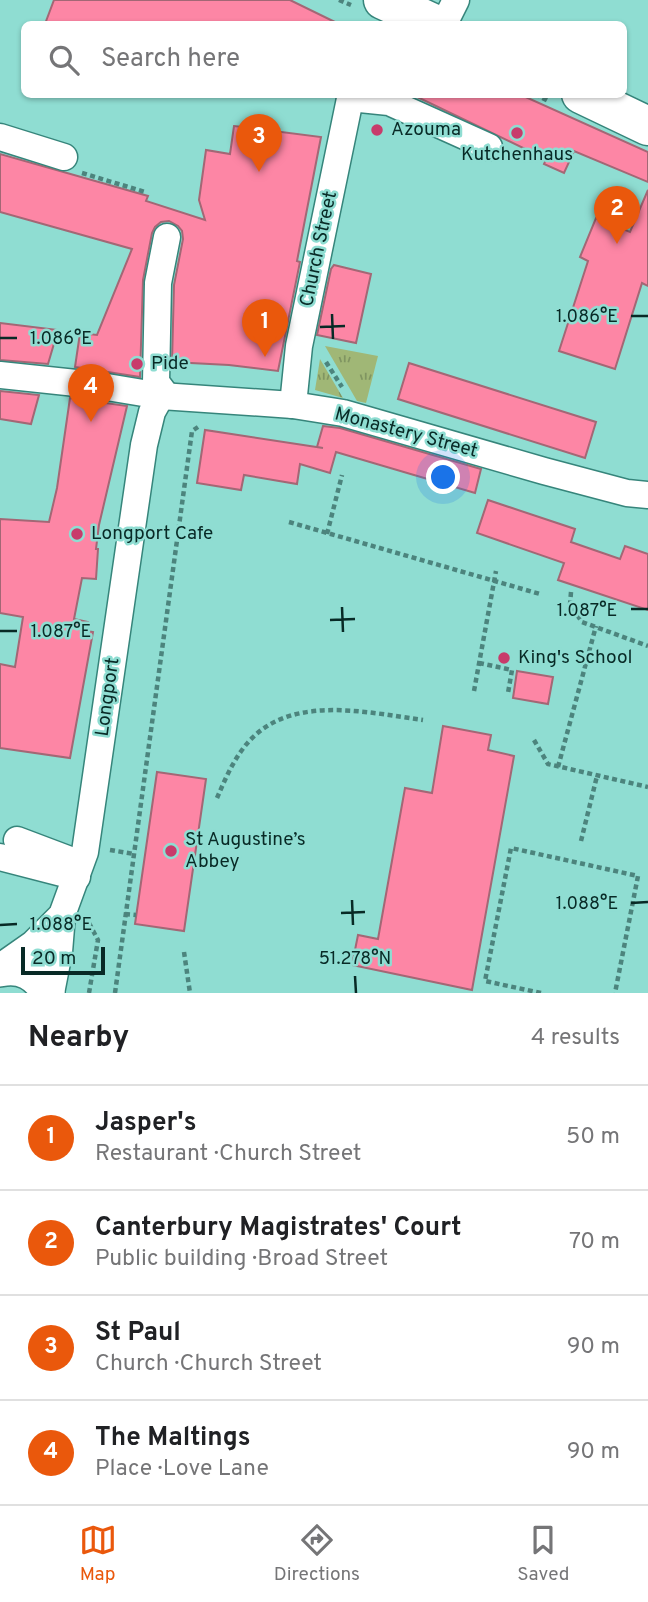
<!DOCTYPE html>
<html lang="en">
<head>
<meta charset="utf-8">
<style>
	:root { --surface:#fff; --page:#f6f6f6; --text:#202124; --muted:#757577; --line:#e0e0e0; --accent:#ea580c }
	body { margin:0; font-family:Overpass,sans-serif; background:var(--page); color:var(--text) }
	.scale { position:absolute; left:21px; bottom:18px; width:84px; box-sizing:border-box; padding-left:7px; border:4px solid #082a26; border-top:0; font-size:19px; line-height:24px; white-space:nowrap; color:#082a26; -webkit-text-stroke:5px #8fddd2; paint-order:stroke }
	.you { position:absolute; left:444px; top:478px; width:24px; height:24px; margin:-18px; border:5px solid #fff; border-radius:50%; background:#1a73e8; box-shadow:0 0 0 10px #1a73e833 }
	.badge { display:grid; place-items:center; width:46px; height:46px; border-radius:50%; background:var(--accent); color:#fff; font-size:23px; font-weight:700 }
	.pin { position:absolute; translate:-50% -58px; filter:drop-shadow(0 2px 4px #0008) }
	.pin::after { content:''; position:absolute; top:37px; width:24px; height:21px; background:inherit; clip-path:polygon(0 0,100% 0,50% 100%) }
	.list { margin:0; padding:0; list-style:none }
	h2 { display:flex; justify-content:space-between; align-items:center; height:91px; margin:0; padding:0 28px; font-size:30px }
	h2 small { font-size:23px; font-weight:400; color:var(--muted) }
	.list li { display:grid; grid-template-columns:46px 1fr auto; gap:21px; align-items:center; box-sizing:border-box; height:105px; padding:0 28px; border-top:2px solid var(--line) }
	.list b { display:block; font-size:26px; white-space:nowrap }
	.list p { margin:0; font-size:23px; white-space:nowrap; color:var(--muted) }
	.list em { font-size:23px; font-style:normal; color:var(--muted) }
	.icon { flex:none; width:38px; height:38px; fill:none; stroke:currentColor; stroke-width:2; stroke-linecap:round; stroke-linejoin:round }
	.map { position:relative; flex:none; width:648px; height:993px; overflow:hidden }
	.search { position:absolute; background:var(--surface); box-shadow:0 2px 5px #0004; left:21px; right:21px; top:21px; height:77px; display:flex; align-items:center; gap:18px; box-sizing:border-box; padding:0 24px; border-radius:10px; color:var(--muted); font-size:26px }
	.sheet { height:511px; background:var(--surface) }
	nav { display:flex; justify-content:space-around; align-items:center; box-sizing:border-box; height:98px; border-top:2px solid var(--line); background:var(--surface); font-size:19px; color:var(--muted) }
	nav a { display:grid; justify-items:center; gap:4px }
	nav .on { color:var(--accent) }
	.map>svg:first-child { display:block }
	.grass { fill:url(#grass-tufts) }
	.building { fill:#fd86a5; stroke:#a36775; stroke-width:2 }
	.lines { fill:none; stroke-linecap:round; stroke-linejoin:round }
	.minor-casing { stroke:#36857b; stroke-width:29 }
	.major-casing { stroke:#36857b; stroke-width:36 }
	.highway-casing { stroke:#36857b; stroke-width:41 }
	.path { stroke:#4c847d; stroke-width:4.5; stroke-dasharray:5 3.5; stroke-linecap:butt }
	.minor { stroke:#fff; stroke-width:26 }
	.major { stroke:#fff; stroke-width:33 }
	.highway { stroke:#fff; stroke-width:38 }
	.ticks { fill:none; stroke:#082a26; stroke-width:2.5 }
	.poi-dot { fill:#c83b6b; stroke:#8fddd2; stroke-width:2.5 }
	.labels { text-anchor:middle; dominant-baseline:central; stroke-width:5; stroke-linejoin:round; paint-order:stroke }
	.poi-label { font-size:19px; fill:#082a26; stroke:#8fddd2; text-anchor:start }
	.street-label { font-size:19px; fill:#082a26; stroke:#8fddd2 }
	.ticks-label { font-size:18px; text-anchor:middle; fill:#082a26; stroke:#8fddd2; stroke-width:5; stroke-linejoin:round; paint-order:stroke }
</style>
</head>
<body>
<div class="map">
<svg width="648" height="993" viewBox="0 0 648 993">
	<defs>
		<pattern id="grass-tufts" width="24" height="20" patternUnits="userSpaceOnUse" patternTransform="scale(1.75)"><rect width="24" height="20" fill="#a0b776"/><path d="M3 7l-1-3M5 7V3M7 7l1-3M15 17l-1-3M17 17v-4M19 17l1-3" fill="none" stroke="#809561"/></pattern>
	</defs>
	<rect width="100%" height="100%" fill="#8fddd2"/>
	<g class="grass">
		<path d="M325,346L378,356L366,403L357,401Z"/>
		<path d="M320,359L343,398L315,390Z"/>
	</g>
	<g class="building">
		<path d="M54,0H290L339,24H45Z"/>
		<path d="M411,94H519L648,152V182L574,151L564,173L544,164L546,159Z"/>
		<path d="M234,126L321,137L297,261L300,262L278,371L229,365L172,362L174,285L183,239L182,231L178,226L169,221L161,222L155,227L152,233L143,280L140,377L75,367L80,333L97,335L132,249L0,212V154L148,196L146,201L205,220L199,200L206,150L230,154Z"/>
		<path d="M648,190V286L642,283L615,369L559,351L588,261L580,257L596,218L630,232Z"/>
		<path d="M334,265L371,274L356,343L317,335L331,269Z"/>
		<path d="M0,323L58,330L48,364L0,360Z"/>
		<path d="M409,363L596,422L585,458L398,399Z"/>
		<path d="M0,391L39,395L31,424L0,419Z"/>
		<path d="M70,398L127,406L99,525L96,549H98L96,579L82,578L74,619L88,622L87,631L93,632L70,758L0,748V664L15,667L23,617L0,613V519L49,522L57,488Z"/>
		<path d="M323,426L340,428L481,469L475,493L336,452L330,473L300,464L297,484L244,475L241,490L197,483L205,430L323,448L317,447Z"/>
		<path d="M488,500L575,529L571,542L620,559L625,546L648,554V610L558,580L564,563L477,533Z"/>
		<path d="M517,671L553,677L548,704L513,698Z"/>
		<path d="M443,726L491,735L488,750L514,756L472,990L352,965L358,935L378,939L405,788L432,793Z"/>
		<path d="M157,772L206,779L184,931L135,924Z"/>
	</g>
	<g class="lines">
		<defs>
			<g id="minor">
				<path d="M444,24L456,0"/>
				<path d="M350,98L389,102L489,147"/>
				<path d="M0,137L64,157"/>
				<path d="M0,375L95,385L161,396L293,405L343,413L544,471L627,493L648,495"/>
				<path d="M165,394L156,382L158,283L167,237"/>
				<path d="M293,405L299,346L351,94"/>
				<path d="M17,840L78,863"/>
				<path d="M0,857L77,877"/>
				<path d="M0,967L33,944L62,915L85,852L144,445L152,412L161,396"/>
				<path d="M51,993L59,952L62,915"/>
			</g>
			<path id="major" d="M0,970C22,965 37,975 48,993"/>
			<g id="highway">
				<path d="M383,0L435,24"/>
				<path d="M581,94L648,126"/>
			</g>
		</defs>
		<use href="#minor" class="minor-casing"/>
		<use href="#major" class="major-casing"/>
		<use href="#highway" class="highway-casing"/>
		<g class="path">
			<path d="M339,0L351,5"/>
			<path d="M535,94L550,102"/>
			<path d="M82,173L145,192"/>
			<path d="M326,362L342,387"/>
			<path d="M289,522L540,594"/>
			<path d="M327,534L342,475"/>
			<path d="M571,592L570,605L582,622L648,646"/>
			<path d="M479,663L512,670L508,693"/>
			<path d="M474,691L496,571"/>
			<path d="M534,740L548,764L648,787"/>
			<path d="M558,767L596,626"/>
			<path d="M217,798C224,782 231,765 242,750C283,692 364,712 423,720"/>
			<path d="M581,841L597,776"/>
			<path d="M110,850L134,854"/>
			<path d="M125,914L136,915"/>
			<path d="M89,923L98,940L89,993"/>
			<path d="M184,952L190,993"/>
			<path d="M115,993L192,431L198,427"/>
			<path d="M541,993L485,981L511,848L638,876L615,993"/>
		</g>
		<use href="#minor" class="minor"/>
		<use href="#major" class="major"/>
		<use href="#highway" class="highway"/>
	</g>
	<path class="ticks" d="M332,314L333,339M631,316H648M320,327L345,326M0,338H17M342,607L343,632M631,609H648M330,620L355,619M0,631H17M352,900L353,925M631,903L648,902M341,913L365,912M0,925L17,924M355,976L356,993"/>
	<g class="poi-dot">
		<circle cx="377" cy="130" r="7"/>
		<circle cx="517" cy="133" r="7"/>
		<circle cx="137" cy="364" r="7"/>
		<circle cx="77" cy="534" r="7"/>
		<circle cx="504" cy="658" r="7"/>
		<circle cx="171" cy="851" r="7"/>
	</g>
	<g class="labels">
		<g class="poi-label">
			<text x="391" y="130">Azouma</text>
			<text x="517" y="155" text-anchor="middle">Kutchenhaus</text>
			<text x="151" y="364">Pide</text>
			<text x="91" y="534">Longport Cafe</text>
			<text x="518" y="658">King's School</text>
			<text x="185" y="840">St Augustine’s<tspan x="185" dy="22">Abbey</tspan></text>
		</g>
		<g class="street-label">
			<text transform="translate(319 249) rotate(-78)">Church Street</text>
			<text transform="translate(406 433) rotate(15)">Monastery Street</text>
			<text transform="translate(108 697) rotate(-82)">Longport</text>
		</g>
	</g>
	<g class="ticks-label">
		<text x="587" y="322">1.086°E</text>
		<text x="61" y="344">1.086°E</text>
		<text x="587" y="616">1.087°E</text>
		<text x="61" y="637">1.087°E</text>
		<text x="587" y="909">1.088°E</text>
		<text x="61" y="930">1.088°E</text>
		<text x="355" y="964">51.278°N</text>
	</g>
</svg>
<div class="scale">20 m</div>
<div class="you"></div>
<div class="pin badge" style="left:265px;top:357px">1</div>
<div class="pin badge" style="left:617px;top:244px">2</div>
<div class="pin badge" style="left:259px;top:172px">3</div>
<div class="pin badge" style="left:91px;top:422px">4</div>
<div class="search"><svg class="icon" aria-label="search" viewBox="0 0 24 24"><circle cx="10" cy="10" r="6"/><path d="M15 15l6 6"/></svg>Search here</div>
</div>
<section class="sheet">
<h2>Nearby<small>4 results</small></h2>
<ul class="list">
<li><span class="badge">1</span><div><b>Jasper's</b><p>Restaurant · Church Street</p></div><em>50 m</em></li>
<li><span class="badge">2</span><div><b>Canterbury Magistrates' Court</b><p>Public building · Broad Street</p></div><em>70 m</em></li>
<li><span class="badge">3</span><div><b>St Paul</b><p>Church · Church Street</p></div><em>90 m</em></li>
<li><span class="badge">4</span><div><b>The Maltings</b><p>Place · Love Lane</p></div><em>90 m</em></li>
</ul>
</section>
<nav>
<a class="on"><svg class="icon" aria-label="map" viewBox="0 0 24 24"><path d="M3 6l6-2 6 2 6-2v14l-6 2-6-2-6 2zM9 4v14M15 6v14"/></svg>Map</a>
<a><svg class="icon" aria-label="directions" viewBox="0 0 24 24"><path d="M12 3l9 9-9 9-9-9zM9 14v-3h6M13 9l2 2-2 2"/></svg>Directions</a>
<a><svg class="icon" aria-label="saved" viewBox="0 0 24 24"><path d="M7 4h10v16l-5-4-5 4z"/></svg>Saved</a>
</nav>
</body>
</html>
